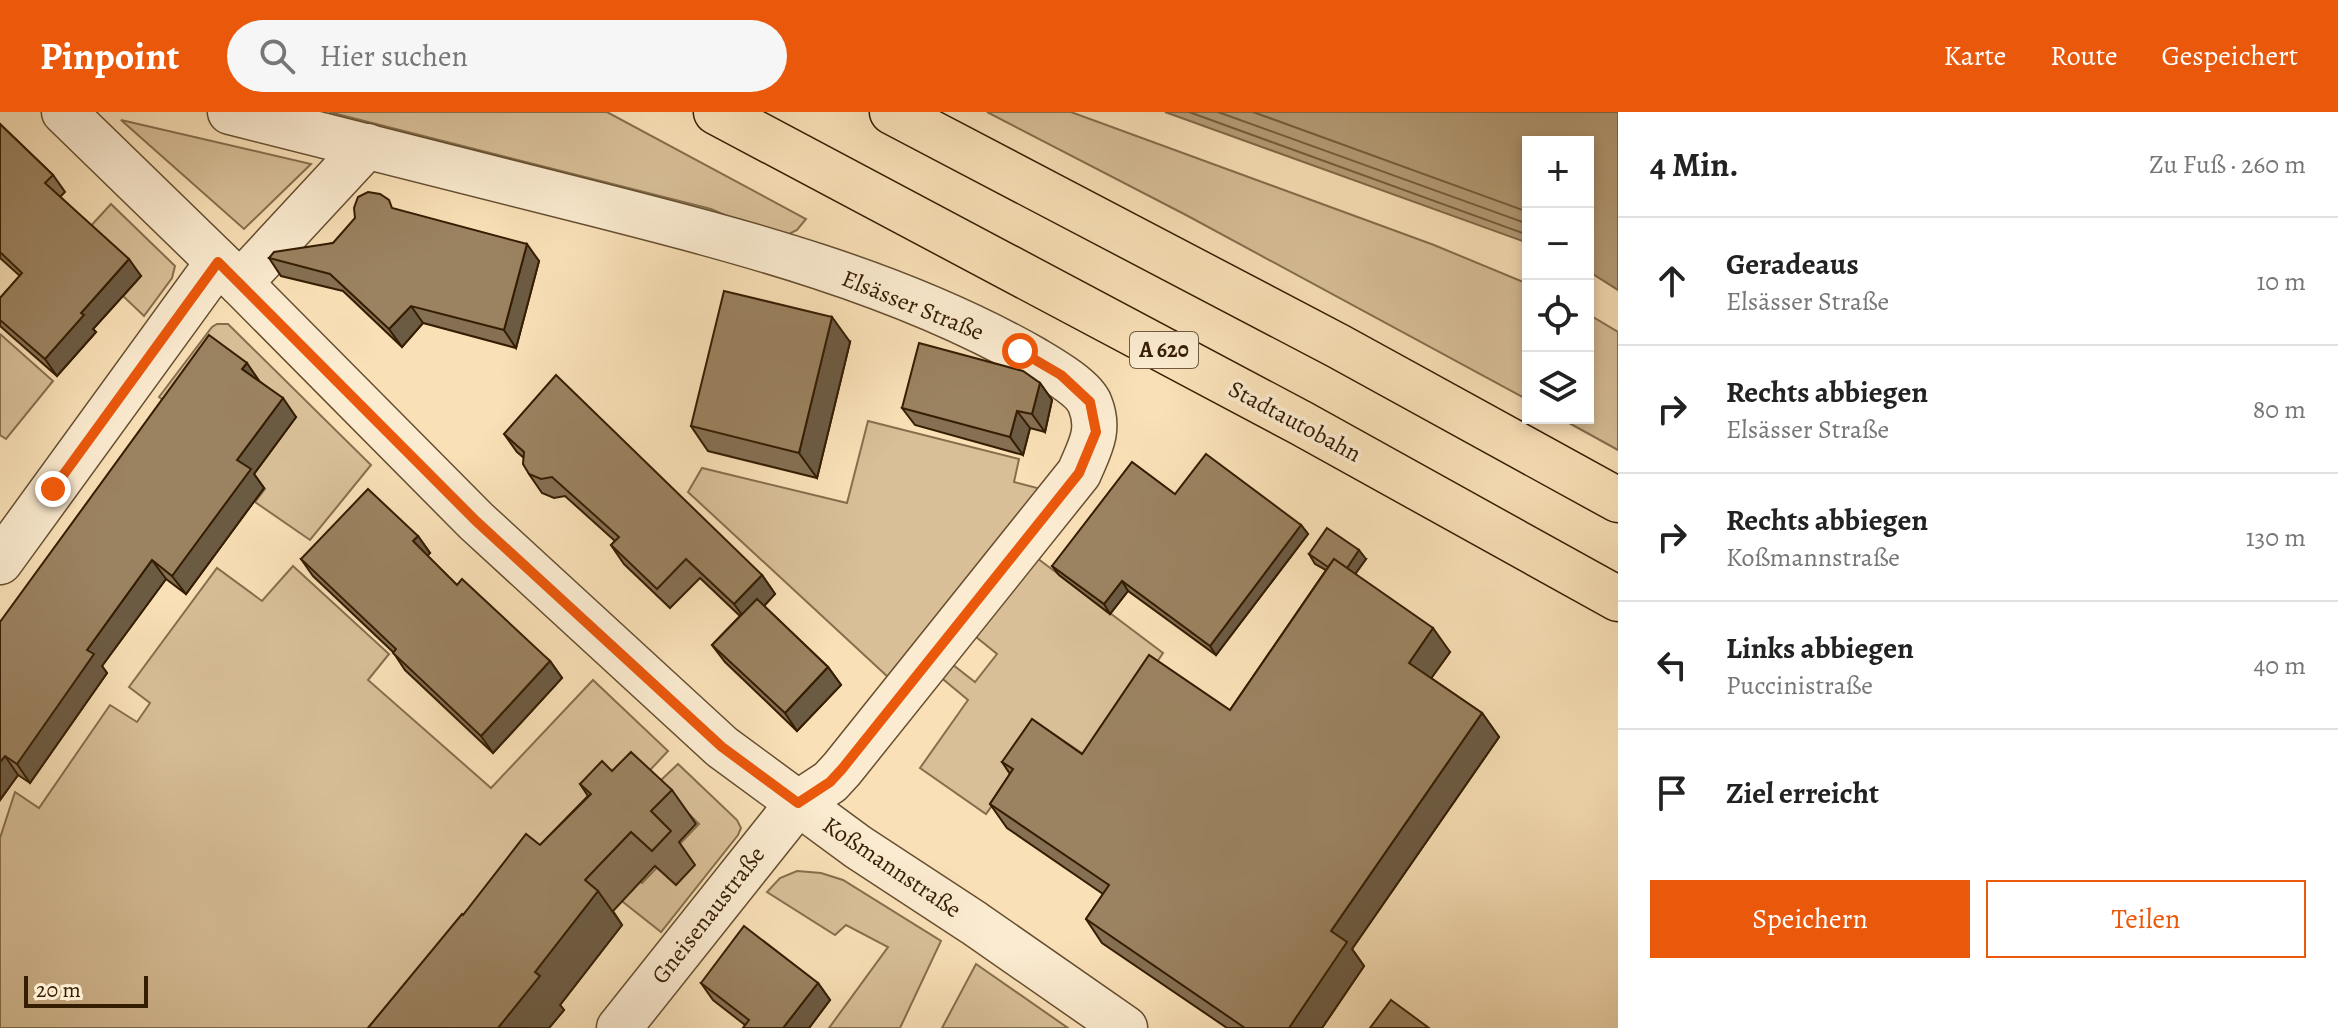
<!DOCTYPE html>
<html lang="de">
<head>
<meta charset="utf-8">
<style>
	:root { --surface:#fff; --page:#f6f6f6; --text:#222; --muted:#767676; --line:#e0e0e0; --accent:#ea580c }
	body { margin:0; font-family:Alegreya,serif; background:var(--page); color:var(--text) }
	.controls { position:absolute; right:24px; top:24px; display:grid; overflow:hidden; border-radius:0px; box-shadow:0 4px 12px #0003 }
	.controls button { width:72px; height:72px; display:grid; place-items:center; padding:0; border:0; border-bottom:2px solid var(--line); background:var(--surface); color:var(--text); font:40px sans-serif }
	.scale { position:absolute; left:24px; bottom:20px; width:124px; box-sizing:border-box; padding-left:8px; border:4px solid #351d02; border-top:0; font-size:22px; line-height:28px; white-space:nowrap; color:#351d02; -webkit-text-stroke:6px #fbebd0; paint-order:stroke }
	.stop { position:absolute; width:24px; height:24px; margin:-18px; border:6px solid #ea580c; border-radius:50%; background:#fff }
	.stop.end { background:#ea580c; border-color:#fff; box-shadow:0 2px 8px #0008 }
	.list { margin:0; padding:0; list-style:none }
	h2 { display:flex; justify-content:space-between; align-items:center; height:104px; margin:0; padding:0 32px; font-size:34px }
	h2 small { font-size:26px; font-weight:400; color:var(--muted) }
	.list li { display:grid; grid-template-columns:52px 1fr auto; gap:24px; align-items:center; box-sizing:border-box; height:128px; padding:0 32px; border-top:2px solid var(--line) }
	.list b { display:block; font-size:30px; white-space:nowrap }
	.list p { margin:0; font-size:26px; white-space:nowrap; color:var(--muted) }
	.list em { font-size:26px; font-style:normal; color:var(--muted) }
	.actions { display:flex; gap:16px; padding:24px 32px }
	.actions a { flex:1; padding:18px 0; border:2px solid var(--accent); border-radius:0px; text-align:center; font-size:28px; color:var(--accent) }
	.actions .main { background:var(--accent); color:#fff }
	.icon { flex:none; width:44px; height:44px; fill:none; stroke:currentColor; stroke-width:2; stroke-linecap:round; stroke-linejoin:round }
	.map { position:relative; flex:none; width:1618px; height:916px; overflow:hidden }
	header { display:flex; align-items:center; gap:48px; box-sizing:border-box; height:112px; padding:0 40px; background:var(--accent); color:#fff }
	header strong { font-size:38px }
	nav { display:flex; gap:44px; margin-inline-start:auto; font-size:28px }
	.search { width:560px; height:72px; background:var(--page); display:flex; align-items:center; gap:20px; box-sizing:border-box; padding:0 28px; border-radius:44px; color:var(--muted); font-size:30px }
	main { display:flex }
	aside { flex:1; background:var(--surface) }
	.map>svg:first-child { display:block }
	.green { fill:#d8bf98; stroke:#866e4d; stroke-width:2 }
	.water { fill:#b69e79; stroke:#826a49; stroke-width:2 }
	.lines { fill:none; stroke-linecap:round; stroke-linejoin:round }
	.shore { stroke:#765e3e; stroke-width:2 }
	.minor-casing { stroke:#664e2f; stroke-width:47 }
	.highway-casing { stroke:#351d02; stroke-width:47 }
	.minor { stroke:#fbebd0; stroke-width:44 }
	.highway { stroke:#f9e0b7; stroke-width:44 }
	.wall { fill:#857053; stroke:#351d02; stroke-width:2 }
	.shaded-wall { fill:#6c5b43; stroke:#351d02; stroke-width:2 }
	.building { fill:#9b8260; stroke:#351d02; stroke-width:2 }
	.route { stroke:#ea580c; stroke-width:10 }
	.labels { text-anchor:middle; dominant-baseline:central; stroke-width:7; stroke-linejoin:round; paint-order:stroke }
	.shield { fill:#fbebd0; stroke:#705b40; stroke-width:2 }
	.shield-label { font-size:22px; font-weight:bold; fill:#351d02 }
	.street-label { font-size:24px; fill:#351d02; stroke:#fbebd0 }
</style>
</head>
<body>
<header>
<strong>Pinpoint</strong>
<div class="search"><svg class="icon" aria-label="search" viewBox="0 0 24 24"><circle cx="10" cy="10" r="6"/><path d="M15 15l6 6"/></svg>Hier suchen</div>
<nav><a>Karte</a><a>Route</a><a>Gespeichert</a></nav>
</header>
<main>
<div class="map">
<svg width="1618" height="916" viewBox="0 0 1618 916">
	<rect width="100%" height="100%" fill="#f9e0b7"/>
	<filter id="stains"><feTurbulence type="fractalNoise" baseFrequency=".0025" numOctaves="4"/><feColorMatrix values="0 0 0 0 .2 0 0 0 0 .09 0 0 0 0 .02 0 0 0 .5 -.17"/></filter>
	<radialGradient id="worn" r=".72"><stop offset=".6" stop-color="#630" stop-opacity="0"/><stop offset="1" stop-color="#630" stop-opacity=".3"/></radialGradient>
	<g class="green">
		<path d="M329,0H607L806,107L797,118L785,124H773L711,97Z"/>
		<path d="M987,0H1071L1434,133L1528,172V288L1186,103Z"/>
		<path d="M121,8L311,52L244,117Z"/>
		<path d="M111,92L175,154L172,166L144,204L123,184L140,164L88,117Z"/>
		<path d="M1588,202L1618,220V338L1560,306H1588Z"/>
		<path d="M217,212H228L371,353L310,428L255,390L265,377C227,350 196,313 159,285L212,215Z"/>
		<path d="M0,222L53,269L6,327L0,323Z"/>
		<path d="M868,309L1019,347L1014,370L1041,377L888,565L688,380L702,356L847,391Z"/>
		<path d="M1033,443L1163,541L1092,648L1046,617L986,702L920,656L968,588L938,563L948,549L975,570L997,542L970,520Z"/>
		<path d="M293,454L389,542L368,568L491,676L593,568L668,639L590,722L642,771L699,712L658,671L678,652L737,708L741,716L738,723L661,820L560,740L391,916H0V726L15,680L39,696L110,593L137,610L150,591L129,575L217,456L262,489Z"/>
		<path d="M797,759L821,761L843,768L941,829L900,916H829L888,835L846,813L835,823L767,780L780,766Z"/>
		<path d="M976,852L1068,916H942Z"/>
	</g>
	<path class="water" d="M1165,0H1618V178L1588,159V30H1528V131Z"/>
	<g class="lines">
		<g class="shore">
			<path d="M1189,0L1528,123"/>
			<path d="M1218,0L1528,112"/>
			<path d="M1253,0L1528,100"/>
		</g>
		<defs>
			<g id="minor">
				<path d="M64,0L240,171L476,409L722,635L858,735L974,811L1125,916"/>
				<path d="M230,0C351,30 473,61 595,92C744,130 899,170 1034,247C1049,256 1084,276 1090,292C1101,319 1089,337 1079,361L842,657L830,670L798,691L619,916"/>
				<path d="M240,171L367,34"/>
				<path d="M0,450L218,150"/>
			</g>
			<g id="highway">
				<path d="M716,0L1301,311L1618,487"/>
				<path d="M892,0L1338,234L1618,388"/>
			</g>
		</defs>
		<use href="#minor" class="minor-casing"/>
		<use href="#highway" class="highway-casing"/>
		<use href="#minor" class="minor"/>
		<use href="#highway" class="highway"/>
	</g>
	<g class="wall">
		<path d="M0,12L53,63L65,80L60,85L141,164L93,217L96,220L57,264L0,214V186L20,164L0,146Z"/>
		<path d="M395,97L539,149L516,236L423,211L402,235L343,179L281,164L269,146L333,131Z"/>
		<path d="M850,230L817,366L708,339L691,314Z"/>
		<path d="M259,269L296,305L254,362L264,376L186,482L166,467L102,554L107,561L30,671L18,663L0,688V510Z"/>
		<path d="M1040,271L1052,288L1045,320L1030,316L1023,343L915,313L902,296Z"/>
		<path d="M504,322L762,463L775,482L764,494L828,555L841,573L797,619L725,550L712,533L740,504L700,466L670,496L624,452L611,433L615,429L565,384L554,386L542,381L529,362L524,346L517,340Z"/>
		<path d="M1175,382L1301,413L1308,422L1216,543L1128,479L1110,502L1059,463L1052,454Z"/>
		<path d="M418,424L430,441L427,444L457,473L550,549L562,566L493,641L405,558L393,540L313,464L301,447Z"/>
		<path d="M1309,442L1366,447L1355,462L1450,540L1431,566L1482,601L1499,625L1352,837L1364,854L1322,916H1227L1102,831L1086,807L1103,782L1007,716L990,692L1010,662L1002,650L1082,642L1230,598L1326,458L1315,452Z"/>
		<path d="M612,659L672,678L696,712L679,730L695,753L676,773L655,754L613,799L622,813L560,893L564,898L549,916H368L463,803L540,733L588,684L580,672Z"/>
		<path d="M701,871H818L830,888L809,916H743L745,913L713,888Z"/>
	</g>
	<g class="shaded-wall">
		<path d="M527,132L539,149L516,236L504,218Z"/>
		<path d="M129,147L141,164L93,217L96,220L57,264L45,247L81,201Z"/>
		<path d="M411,194L423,211L402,235L389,217Z"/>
		<path d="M832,205L850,230L817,366L799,341Z"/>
		<path d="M247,251L260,270L242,257Z"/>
		<path d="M1040,271L1052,288L1045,320L1032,302Z"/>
		<path d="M283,286L296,305L254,362L264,376L186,482L172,464L237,348Z"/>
		<path d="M1017,299L1030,316L1023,343L1010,325Z"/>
		<path d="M1301,413L1308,422L1216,543L1210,534Z"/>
		<path d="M418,424L430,441L425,446L413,429Z"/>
		<path d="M1359,438L1366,447L1348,472L1342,463Z"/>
		<path d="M152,448L166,467L102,554L107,561L30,671L17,652L87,538Z"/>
		<path d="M762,463L775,482L748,511L734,492Z"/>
		<path d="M1122,469L1128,479L1110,502L1104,492Z"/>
		<path d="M1433,516L1450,540L1425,575L1409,551Z"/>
		<path d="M550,549L562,566L493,641L481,624Z"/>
		<path d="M828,555L841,573L797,619L785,601Z"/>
		<path d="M1482,601L1499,625L1352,837L1364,854L1322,916H1289L1331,819Z"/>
		<path d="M5,644L18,663L0,688V650Z"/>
		<path d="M598,779L622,813L560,893L564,898L549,916H498L535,860Z"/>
		<path d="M818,871L830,888L809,916H783Z"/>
	</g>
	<g class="building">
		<path d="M0,12L53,63L45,71L129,147L81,201L84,203L45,247L0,208V186L22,161L0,140Z"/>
		<path d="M368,80L380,82L389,88L392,96L527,132L504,218L411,194L389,217L330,162L269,146L274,140L333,131L355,106L354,96L358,85Z"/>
		<path d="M724,179L832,205L799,341L691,314Z"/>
		<path d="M209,223L247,251L242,257L283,286L237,348L251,357L172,464L152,448L87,538L94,542L17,652L5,644L0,650V510Z"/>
		<path d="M919,231L1023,259L1040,271L1032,302L1017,299L1010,325L902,296Z"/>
		<path d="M556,263L762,463L734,492L686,447L657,477L611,433L619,425L552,365L541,367L529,362L523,352L524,340L504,322Z"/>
		<path d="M1206,342L1301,413L1210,534L1122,469L1104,492L1052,454L1132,350L1175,382Z"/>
		<path d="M368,377L418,424L413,429L457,473L462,467L550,549L481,624L393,541L396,537L301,447Z"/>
		<path d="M1327,416L1359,438L1347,456L1334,447L1328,455L1309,442Z"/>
		<path d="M1334,447L1433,516L1409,551L1482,601L1331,819L1347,830L1289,916H1245L1086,807L1109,773L990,692L1013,657L1002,650L1032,607L1082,642L1149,543L1230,598Z"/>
		<path d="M757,487L828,555L785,601L712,533Z"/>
		<path d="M631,640L672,678L651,699L671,719L652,739L631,720L585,768L598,779L535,860L540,864L498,916H368L462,802L463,803L526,722L540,733L591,682L580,672L602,649L612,659Z"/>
		<path d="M744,814L818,871L783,916H743L749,908L701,871Z"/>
		<path d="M1391,888L1429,916H1370Z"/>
	</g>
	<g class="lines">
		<path class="route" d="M53,377L218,150L476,409L722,635L798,691L830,670L842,657L1079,361L1096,320L1090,290L1061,263L1020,239"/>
	</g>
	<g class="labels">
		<rect class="shield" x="1130" y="220" width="68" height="36" rx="6"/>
		<g class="shield-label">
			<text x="1164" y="238">A 620</text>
		</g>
		<g class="street-label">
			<text transform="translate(913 193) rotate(22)">Elsässer Straße</text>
			<text transform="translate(1295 309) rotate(28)">Stadtautobahn</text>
			<text transform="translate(892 755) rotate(34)">Koßmannstraße</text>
			<text transform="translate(708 803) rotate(-52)">Gneisenaustraße</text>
		</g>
	</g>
	<rect width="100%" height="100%" filter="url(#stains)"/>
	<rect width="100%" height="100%" fill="url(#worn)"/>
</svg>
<div class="controls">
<button>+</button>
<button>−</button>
<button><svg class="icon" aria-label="locate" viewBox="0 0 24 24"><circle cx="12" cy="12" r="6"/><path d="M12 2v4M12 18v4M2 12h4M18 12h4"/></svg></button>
<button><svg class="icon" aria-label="layers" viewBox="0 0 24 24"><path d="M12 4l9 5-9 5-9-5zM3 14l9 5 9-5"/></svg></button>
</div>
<div class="scale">20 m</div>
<div class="stop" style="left:1020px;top:239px"></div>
<div class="stop end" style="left:53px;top:377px"></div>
</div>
<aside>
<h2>4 Min.<small>Zu Fuß · 260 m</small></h2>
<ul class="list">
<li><svg class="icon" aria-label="ahead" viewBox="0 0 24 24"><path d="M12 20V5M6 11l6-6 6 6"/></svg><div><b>Geradeaus</b><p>Elsässer Straße</p></div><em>10 m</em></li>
<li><svg class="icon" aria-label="right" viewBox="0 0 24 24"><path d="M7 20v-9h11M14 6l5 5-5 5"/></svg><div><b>Rechts abbiegen</b><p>Elsässer Straße</p></div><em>80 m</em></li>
<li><svg class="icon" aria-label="right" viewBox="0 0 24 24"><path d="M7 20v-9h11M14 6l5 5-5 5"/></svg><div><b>Rechts abbiegen</b><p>Koßmannstraße</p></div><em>130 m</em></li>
<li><svg class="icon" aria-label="left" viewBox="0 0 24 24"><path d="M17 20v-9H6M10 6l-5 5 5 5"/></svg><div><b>Links abbiegen</b><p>Puccinistraße</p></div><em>40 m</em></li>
<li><svg class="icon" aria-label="arrive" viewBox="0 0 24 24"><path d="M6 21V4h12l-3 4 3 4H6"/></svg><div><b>Ziel erreicht</b></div></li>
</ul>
<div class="actions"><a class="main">Speichern</a><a>Teilen</a></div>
</aside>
</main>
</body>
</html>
